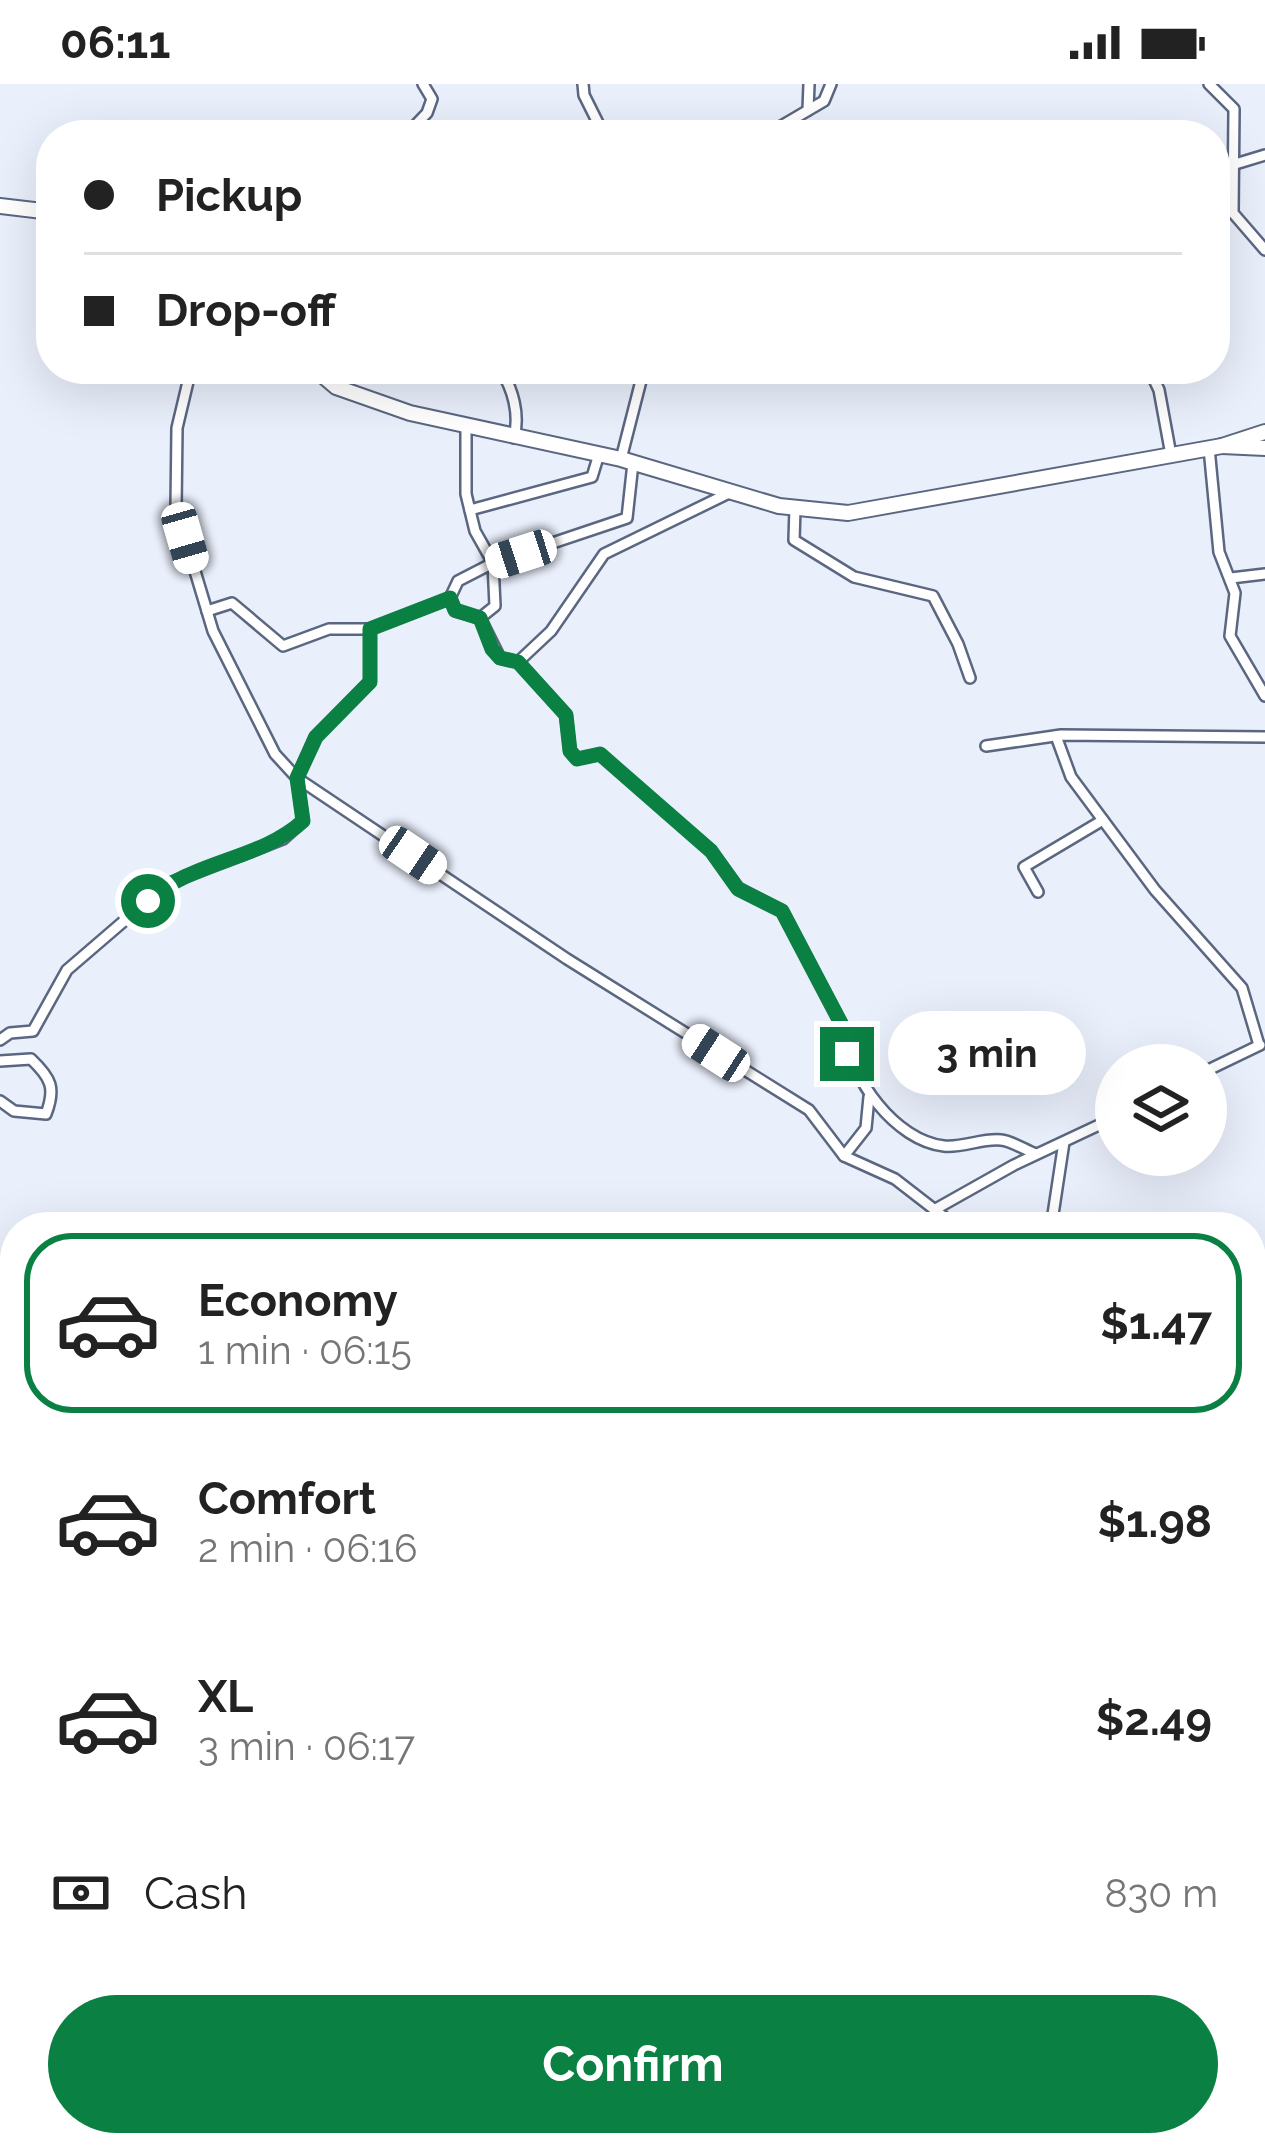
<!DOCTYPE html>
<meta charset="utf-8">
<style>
:root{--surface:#fff;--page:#f6f6f6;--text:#222;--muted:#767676;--line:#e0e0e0;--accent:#0b8043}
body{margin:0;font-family:Raleway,sans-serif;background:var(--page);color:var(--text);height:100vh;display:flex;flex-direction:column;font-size:45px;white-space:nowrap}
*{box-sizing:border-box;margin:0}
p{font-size:39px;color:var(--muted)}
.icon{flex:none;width:66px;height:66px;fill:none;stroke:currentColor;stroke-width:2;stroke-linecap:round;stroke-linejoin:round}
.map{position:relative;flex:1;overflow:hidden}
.sheet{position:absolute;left:0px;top:1128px;width:1266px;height:945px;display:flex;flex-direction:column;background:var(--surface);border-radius:48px 48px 0 0;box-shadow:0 12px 48px #0002}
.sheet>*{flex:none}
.banner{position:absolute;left:36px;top:36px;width:1194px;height:264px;border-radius:48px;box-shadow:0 12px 48px #0002;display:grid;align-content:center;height:264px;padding:0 48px;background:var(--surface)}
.controls{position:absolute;left:1095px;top:960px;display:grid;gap:24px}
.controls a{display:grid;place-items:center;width:132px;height:132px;border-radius:50%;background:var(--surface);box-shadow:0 12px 48px #0002;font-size:60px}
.end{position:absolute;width:54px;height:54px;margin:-27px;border:15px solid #0b8043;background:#fff;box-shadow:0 0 0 6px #fff}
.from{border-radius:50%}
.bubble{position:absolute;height:84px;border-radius:42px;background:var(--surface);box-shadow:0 12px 48px #0002;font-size:39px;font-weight:700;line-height:84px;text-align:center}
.car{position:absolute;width:36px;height:72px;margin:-36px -18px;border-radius:15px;box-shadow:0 0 9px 3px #0007;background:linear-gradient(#fff 24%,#345 0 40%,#fff 0 76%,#345 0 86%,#fff 0)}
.banner b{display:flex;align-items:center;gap:42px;height:114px;font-size:45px}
.banner b+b{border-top:3px solid var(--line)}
.banner i{width:30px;height:30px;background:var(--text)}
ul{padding:21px 0 0;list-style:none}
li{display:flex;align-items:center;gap:36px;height:180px;margin:0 24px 18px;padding:0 24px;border:6px solid transparent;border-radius:48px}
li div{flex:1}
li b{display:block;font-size:45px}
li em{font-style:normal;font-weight:700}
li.current{border-color:var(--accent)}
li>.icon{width:108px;height:108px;stroke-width:1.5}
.pay{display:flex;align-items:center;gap:30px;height:132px;padding:0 48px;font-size:45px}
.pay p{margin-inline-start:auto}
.primary-button{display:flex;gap:24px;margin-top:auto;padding:24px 48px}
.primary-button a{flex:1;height:138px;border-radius:72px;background:var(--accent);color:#fff;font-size:48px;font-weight:700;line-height:138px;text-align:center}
.status{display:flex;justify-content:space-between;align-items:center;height:84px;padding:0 60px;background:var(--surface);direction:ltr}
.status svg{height:33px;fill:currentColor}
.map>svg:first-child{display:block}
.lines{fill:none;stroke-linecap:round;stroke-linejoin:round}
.street-casing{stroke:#5b6781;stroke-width:14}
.secondary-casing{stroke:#5b6781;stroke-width:16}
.primary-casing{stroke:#5b6781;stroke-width:18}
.street{stroke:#fff;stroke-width:9}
.secondary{stroke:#fff;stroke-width:12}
.primary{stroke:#fff;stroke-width:14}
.route{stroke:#0b8043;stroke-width:15}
</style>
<div class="status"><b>06:11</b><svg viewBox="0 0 49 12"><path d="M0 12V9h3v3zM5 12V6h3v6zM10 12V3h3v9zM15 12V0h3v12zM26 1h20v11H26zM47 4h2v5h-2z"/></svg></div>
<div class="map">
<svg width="1265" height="2072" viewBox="0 0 1265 2072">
<rect width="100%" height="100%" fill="#e9effb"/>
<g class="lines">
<defs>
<g id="street">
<polyline points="583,0 584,11 604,51"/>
<polyline points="1209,0 1234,25 1233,129 1265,166"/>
<polyline points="808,26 809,0"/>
<polyline points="406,51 427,29 432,15 423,0"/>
<polyline points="636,51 640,51"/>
<polyline points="766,51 824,17 831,0"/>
<polyline points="1215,75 1232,81"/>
<polyline points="1215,94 1232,81 1265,71"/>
<polyline points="191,285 177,344 176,424 213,547 275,670 297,694 567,875 809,1026 844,1072 895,1095 957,1143"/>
<path d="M500,285c13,20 20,45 14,69"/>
<polyline points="1149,285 1159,306 1171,371"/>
<polyline points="466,343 466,410 475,447 493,479 495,522 480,534 500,574 518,578 551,547 604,470 729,409"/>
<polyline points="1209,364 1219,468 1235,509 1230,552 1265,612"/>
<polyline points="621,375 644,285"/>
<polyline points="795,424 794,456 854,493 933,512 958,560 970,594"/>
<polyline points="470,426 592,393 599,370"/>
<polyline points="1231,494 1265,490"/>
<polyline points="207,527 232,519 283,562 329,545 370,545 450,514"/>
<polyline points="480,534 455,527 450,514 458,497 493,479 627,434 633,379"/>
<path d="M518,578l48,53 4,36 7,8 23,-5 111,97 27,37 44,23 64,121c3,46 50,109 98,114 19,2 38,-8 57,-6 11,1 24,10 35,14"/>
<polyline points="1056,652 1071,693 1155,806 1242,904 1259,961"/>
<polyline points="986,662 1061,651 1265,653"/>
<polyline points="1038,808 1024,783 1103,736"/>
<polyline points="0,956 10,949 33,947 67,886 167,800 283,755 303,737 297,694 315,653 370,598 370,545"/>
<path d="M0,977l31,-2c20,19 25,29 15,55l-32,-3 -14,-10"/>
<polyline points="1206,987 1260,961"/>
<polyline points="844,1072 866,1044 869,1013"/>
<polyline points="934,1126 1014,1081 1116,1033"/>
<polyline points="1041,1143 1052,1137 1064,1058"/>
<polyline points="1251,1444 1265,1433"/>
<polyline points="1251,1458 1265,1472"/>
<polyline points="0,1552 15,1545"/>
<polyline points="0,1642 15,1668"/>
<polyline points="0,1745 15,1738"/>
</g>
<g id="secondary">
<polyline points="1251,1925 1265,1911"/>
<polyline points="1251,1948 1265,1934"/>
<polyline points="1100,2072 1114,2058"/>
<polyline points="1123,2072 1137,2058"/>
</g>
<g id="primary">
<polyline points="0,122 51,128"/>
<polyline points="315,285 336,303 410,329 621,375 779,422 848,429 1222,362 1265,348"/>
<polyline points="1222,362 1265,364"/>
</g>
</defs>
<use href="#street" class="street-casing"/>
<use href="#secondary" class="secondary-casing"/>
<use href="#primary" class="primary-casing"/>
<use href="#street" class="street"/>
<use href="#secondary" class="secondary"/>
<use href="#primary" class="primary"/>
</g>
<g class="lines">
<path class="route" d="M148,817c44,-41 111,-40 155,-80l-6,-43 19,-41 54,-55v-53l80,-31 5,12 25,8 12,31 8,9 18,4 48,53 4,36 7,8 23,-5 111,97 27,38 44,22 64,122 1,21"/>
</g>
</svg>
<div class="controls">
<a><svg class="icon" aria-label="layers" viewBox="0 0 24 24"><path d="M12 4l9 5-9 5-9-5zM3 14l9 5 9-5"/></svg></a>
</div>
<i class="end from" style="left:148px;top:817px"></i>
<i class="end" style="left:847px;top:970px"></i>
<div class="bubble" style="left:888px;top:927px;width:198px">3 min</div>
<i class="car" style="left:185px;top:454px;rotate:164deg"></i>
<i class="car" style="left:521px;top:470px;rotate:252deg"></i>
<i class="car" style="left:413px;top:771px;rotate:124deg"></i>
<i class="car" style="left:716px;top:969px;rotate:303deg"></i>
<div class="banner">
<b><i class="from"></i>Pickup</b>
<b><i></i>Drop-off</b>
</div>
<section class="sheet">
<ul>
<li class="current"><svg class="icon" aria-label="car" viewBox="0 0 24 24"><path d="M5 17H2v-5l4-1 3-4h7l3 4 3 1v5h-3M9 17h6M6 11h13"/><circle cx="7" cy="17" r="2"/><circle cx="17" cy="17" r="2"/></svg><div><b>Economy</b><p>1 min · 06:15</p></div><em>$1.47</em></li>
<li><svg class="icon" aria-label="car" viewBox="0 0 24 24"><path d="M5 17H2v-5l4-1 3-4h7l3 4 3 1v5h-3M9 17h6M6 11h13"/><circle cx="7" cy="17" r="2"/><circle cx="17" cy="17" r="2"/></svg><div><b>Comfort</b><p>2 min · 06:16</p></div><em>$1.98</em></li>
<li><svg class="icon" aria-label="car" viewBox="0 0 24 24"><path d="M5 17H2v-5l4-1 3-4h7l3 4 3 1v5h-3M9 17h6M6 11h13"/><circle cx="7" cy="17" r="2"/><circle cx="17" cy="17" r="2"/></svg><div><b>XL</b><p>3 min · 06:17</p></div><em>$2.49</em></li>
</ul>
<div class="pay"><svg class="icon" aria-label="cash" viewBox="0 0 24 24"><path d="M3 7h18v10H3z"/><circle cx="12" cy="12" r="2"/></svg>Cash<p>830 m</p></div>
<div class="primary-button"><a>Confirm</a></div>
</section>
</div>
